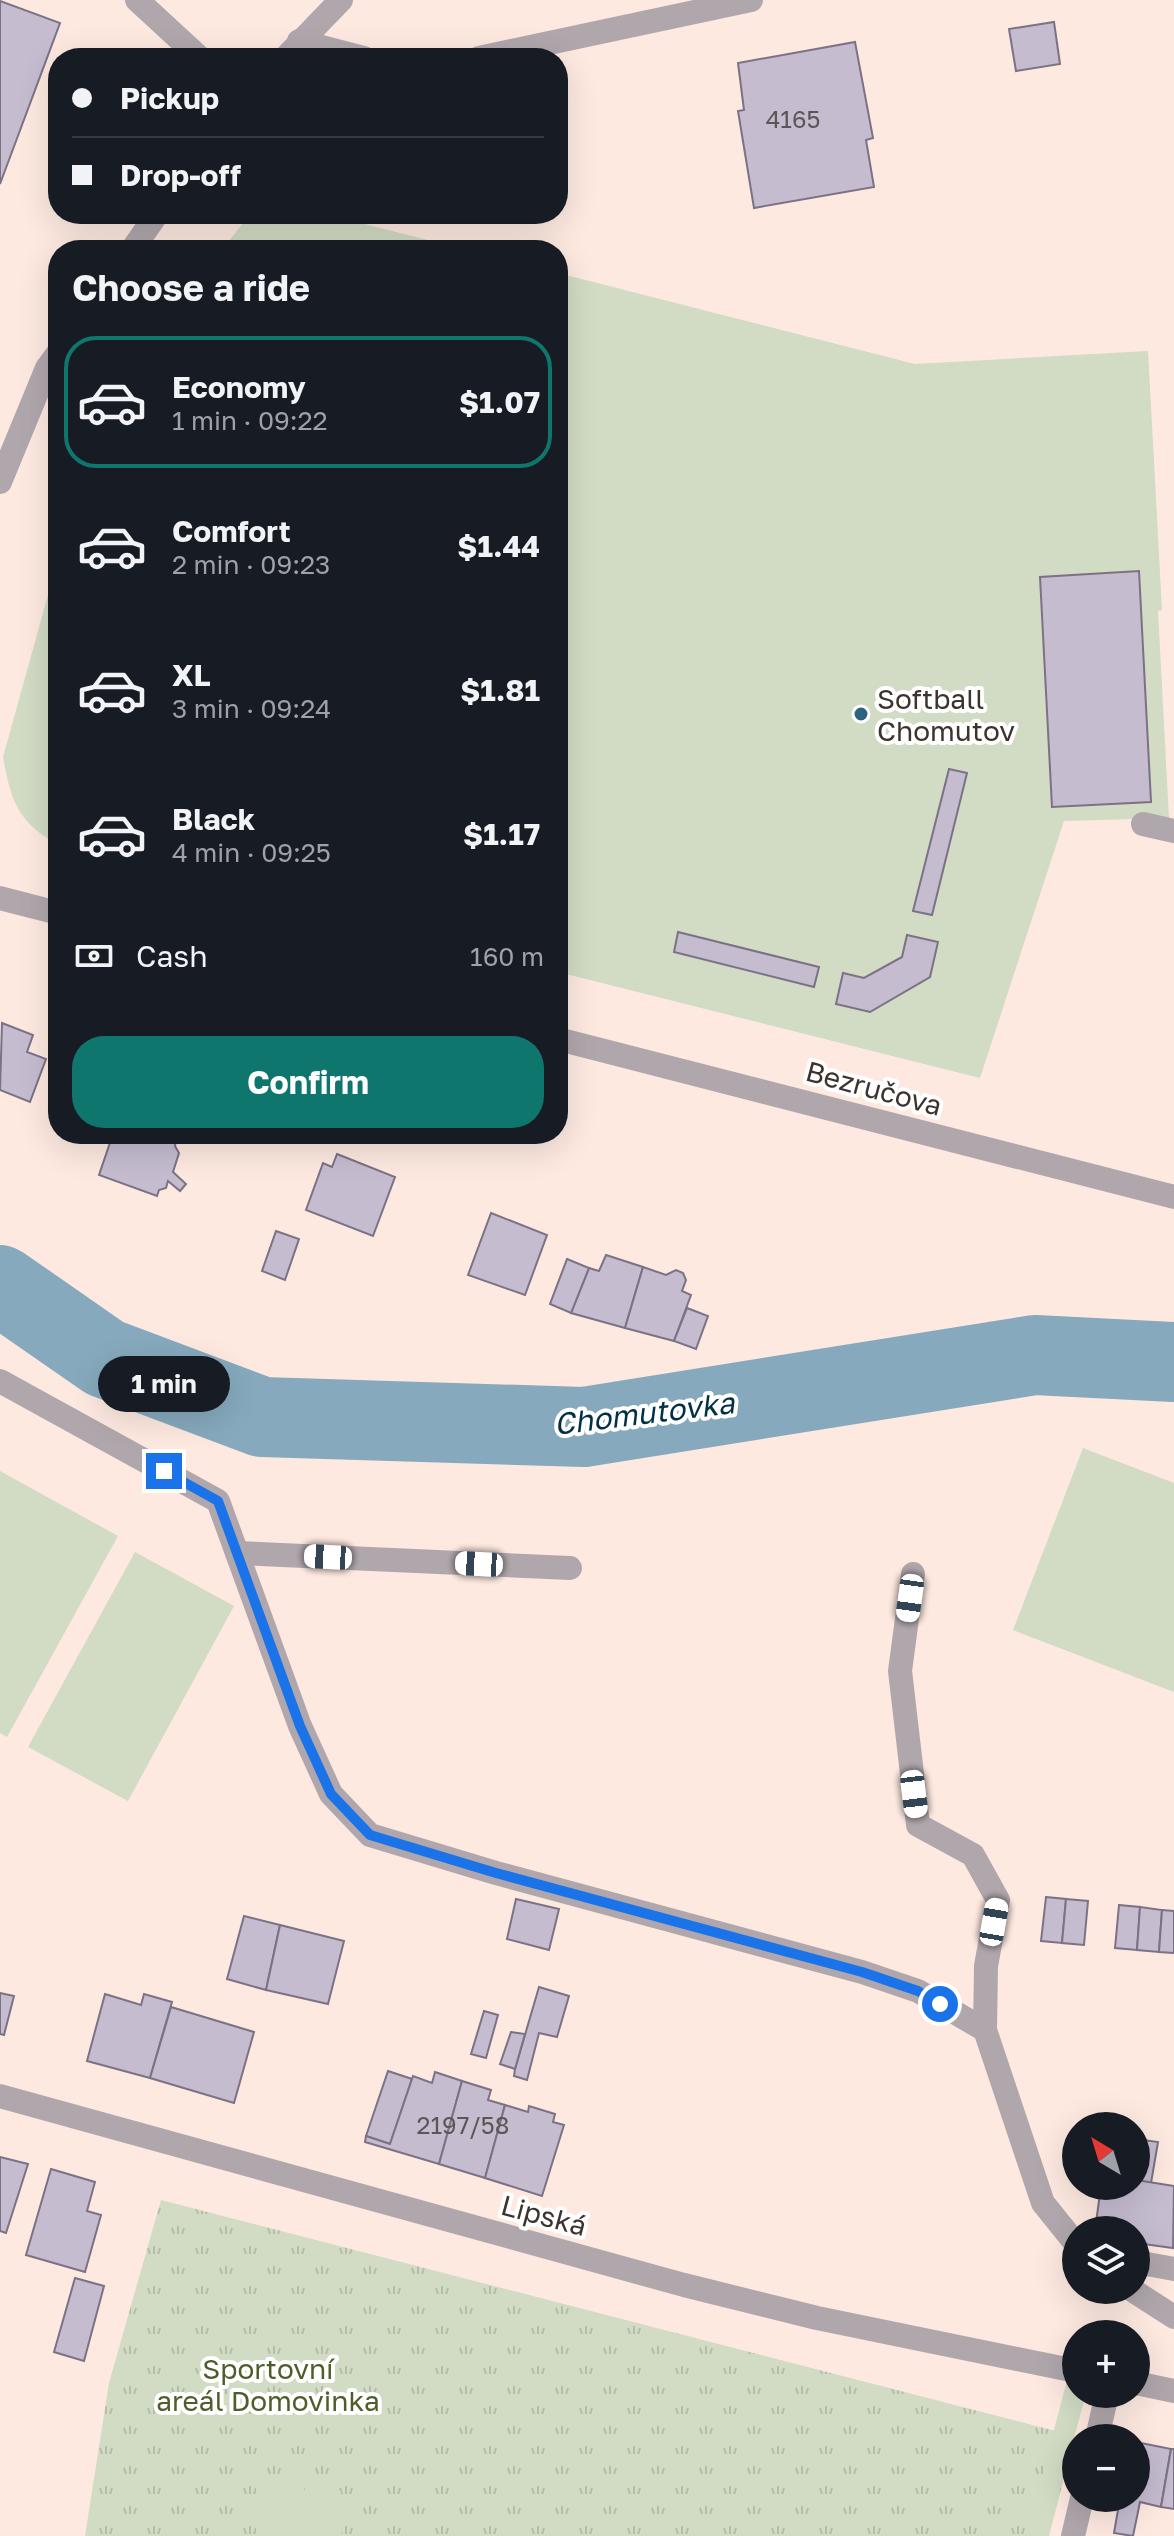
<!DOCTYPE html>
<meta charset="utf-8">
<style>
:root{--surface:#171b24;--page:#20242c;--text:#f1f3f6;--muted:#9ea1a6;--line:#363941;--accent:#0f766e}
body{margin:0;font-family:"Golos Text",sans-serif;background:var(--page);color:var(--text);height:100vh;display:flex;flex-direction:column;font-size:30px;white-space:nowrap}
*{box-sizing:border-box;margin:0}
p{font-size:26px;color:var(--muted)}
.icon{flex:none;width:44px;height:44px;fill:none;stroke:currentColor;stroke-width:2;stroke-linecap:round;stroke-linejoin:round}
.map{position:relative;flex:1;overflow:hidden}
.sheet{position:absolute;left:48px;top:240px;width:520px;height:904px;display:flex;flex-direction:column;background:var(--surface);border-radius:32px;box-shadow:0 8px 32px #0002}
.sheet>*{flex:none}
.top-card{position:absolute;left:48px;top:48px;width:520px;height:176px;border-radius:32px;box-shadow:0 8px 32px #0002;display:grid;align-content:center;height:176px;padding:0 24px;background:var(--surface)}
.needle{width:52px;rotate:322deg}
.tools{position:absolute;left:1062px;top:2112px;display:grid;gap:16px}
.tools a{display:grid;place-items:center;width:88px;height:88px;border-radius:50%;background:var(--surface);box-shadow:0 8px 32px #0002;font-size:40px}
.end{position:absolute;width:36px;height:36px;margin:-18px;border:10px solid #1a73e8;background:#fff;box-shadow:0 0 0 4px #fff}
.from{border-radius:50%}
.bubble{position:absolute;height:56px;border-radius:28px;background:var(--surface);box-shadow:0 8px 32px #0002;font-size:26px;font-weight:700;line-height:56px;text-align:center}
.car{position:absolute;width:24px;height:48px;margin:-24px -12px;border-radius:10px;box-shadow:0 0 6px 2px #0007;background:linear-gradient(#fff 24%,#345 0 40%,#fff 0 76%,#345 0 86%,#fff 0)}
.top-card b{display:flex;align-items:center;gap:28px;height:76px;font-size:30px}
.top-card b+b{border-top:2px solid var(--line)}
.top-card i{width:20px;height:20px;background:var(--text)}
ul{padding:0;list-style:none}
li{display:flex;align-items:center;gap:24px;height:132px;margin:0 16px 12px;padding:0 8px;border:4px solid transparent;border-radius:32px}
li div{flex:1}
li b{display:block;font-size:30px}
li em{font-style:normal;font-weight:700}
li.on{border-color:var(--accent)}
li>.icon{width:72px;height:72px;stroke-width:1.5}
h2{padding:0 24px;font-size:36px;line-height:96px}
.pay{display:flex;align-items:center;gap:20px;height:88px;padding:0 24px;font-size:30px}
.pay p{margin-inline-start:auto}
.primary-button{display:flex;gap:16px;margin-top:auto;padding:16px 24px}
.primary-button a{flex:1;height:92px;border-radius:32px;background:var(--accent);color:#fff;font-size:32px;font-weight:700;line-height:92px;text-align:center}
.map>svg:first-child{display:block}
.grass{fill:url(#grass-tufts)}
.pitch{fill:#d2dbc4}
.lines{fill:none;stroke-linecap:round;stroke-linejoin:round}
.river{stroke:#86a9bd;stroke-width:80}
.building{fill:#c5bcd0;stroke:#7b7285;stroke-width:2}
.minor{stroke:#b0a7ad;stroke-width:24}
.route{stroke:#1a73e8;stroke-width:10}
.poi-dot{fill:#2f627f;stroke:#fff;stroke-width:3}
.labels{text-anchor:middle;dominant-baseline:central;stroke-width:8;stroke-linejoin:round;paint-order:stroke}
.number-label{font-size:24px;fill:#5e5556}
.poi-label{font-size:28px;fill:#3c332e;stroke:#fff;text-anchor:start}
.street-label{font-size:28px;fill:#3c332e;stroke:#fff}
.park-label{font-size:28px;fill:#4e5e2b;stroke:#fff}
.water-label{font-size:30px;font-style:italic;fill:#003146;stroke:#fff}
</style>
<div class="map">
<svg width="1174" height="2536" viewBox="0 0 1174 2536">
<defs>
<pattern id="grass-tufts" width="24" height="20" patternUnits="userSpaceOnUse" patternTransform="scale(2)"><rect width="24" height="20" fill="#d2dbc4"/><path d="M3 7l-1-3M5 7V3M7 7l1-3M15 17l-1-3M17 17v-4M19 17l1-3" fill="none" stroke="#b5bca9"/></pattern>
</defs>
<rect width="100%" height="100%" fill="#fde9e0"/>
<polygon class="grass" points="161,2200 1075,2436 1049,2536 85,2536 109,2383"/>
<g class="pitch">
<polygon points="250,214 325,214 467,250 222,250"/>
<polygon points="558,273 915,364 1148,351 1162,610 1158,611 1169,818 1064,821 980,1078 558,972"/>
<path d="M58,559v286c-40,-23 -47,-43 -55,-88z"/>
<polygon points="1083,1448 1174,1483 1174,1692 1013,1630"/>
<polygon points="0,1471 118,1536 7,1737 0,1733"/>
<polygon points="135,1552 234,1606 128,1801 28,1747"/>
<polygon points="1070,2369 1076,2371 1076,2394 1086,2394 1047,2536 1026,2536"/>
<polygon points="256,2479 304,2479 304,2491 341,2491 342,2536 256,2536"/>
</g>
<g class="lines">
<polyline class="river" points="0,1285 105,1358 262,1417 584,1427 1035,1355 1174,1362"/>
</g>
<g class="building">
<polygon points="0,1 60,23 0,184"/>
<polygon points="1054,22 1060,64 1016,71 1009,29"/>
<polygon points="855,42 873,138 866,140 874,187 754,208 738,111 744,110 738,63"/>
<polygon points="1139,571 1151,802 1052,807 1040,577"/>
<polygon points="949,769 967,773 932,915 913,911"/>
<polygon points="678,932 819,967 814,987 674,952"/>
<polygon points="907,935 938,942 930,977 870,1012 836,1004 843,973 864,978 902,957"/>
<polygon points="2,1023 33,1035 27,1052 46,1059 30,1102 0,1090"/>
<polygon points="113,1134 158,1134 176,1140 175,1146 179,1153 173,1172 186,1184 180,1191 168,1181 166,1188 159,1190 157,1196 99,1175"/>
<polygon points="337,1154 395,1177 373,1236 306,1210 323,1163 332,1167"/>
<polygon points="491,1213 547,1235 525,1295 468,1275"/>
<polygon points="276,1231 299,1239 285,1280 262,1271"/>
<polygon points="606,1255 643,1267 625,1328 571,1313 589,1268 599,1271"/>
<polygon points="567,1259 589,1268 571,1313 550,1304"/>
<polygon points="643,1267 666,1275 676,1270 683,1273 686,1280 682,1291 691,1295 674,1341 625,1328"/>
<polygon points="687,1308 708,1316 696,1349 674,1341"/>
<polygon points="1046,1897 1066,1899 1062,1943 1041,1941"/>
<polygon points="516,1899 559,1909 549,1950 507,1939"/>
<polygon points="1066,1899 1088,1901 1084,1945 1062,1943"/>
<polygon points="1119,1905 1140,1907 1137,1950 1115,1948"/>
<polygon points="1140,1907 1162,1910 1159,1952 1137,1950"/>
<polygon points="1162,1910 1174,1911 1174,1953 1159,1952"/>
<polygon points="244,1916 280,1925 266,1990 227,1979"/>
<polygon points="280,1925 344,1941 328,2004 266,1990"/>
<polygon points="539,1987 569,1996 557,2037 539,2033 527,2080 514,2076 515,2069"/>
<polygon points="0,1993 14,1996 4,2035 0,2034"/>
<polygon points="105,1994 141,2005 144,1994 172,2002 150,2078 87,2061"/>
<polygon points="171,2007 254,2032 234,2103 150,2078"/>
<polygon points="484,2011 498,2015 486,2058 471,2054"/>
<polygon points="511,2032 525,2034 515,2069 500,2064"/>
<polygon points="388,2071 412,2079 390,2144 366,2136"/>
<polygon points="435,2072 462,2081 439,2164 365,2142 366,2136 390,2144 413,2076 432,2083"/>
<polygon points="462,2081 491,2090 488,2100 505,2105 485,2178 439,2164"/>
<polygon points="505,2105 528,2112 529,2106 555,2114 553,2122 564,2125 542,2196 485,2178"/>
<polygon points="1136,2139 1158,2142 1151,2183 1136,2180"/>
<polygon points="0,2157 28,2164 6,2233 0,2231"/>
<polygon points="51,2169 95,2182 87,2211 101,2215 85,2272 26,2255"/>
<polygon points="1136,2180 1174,2186 1173,2248 1136,2243 1136,2230 1095,2230 1101,2186 1136,2186"/>
<polygon points="75,2278 104,2286 84,2361 54,2352"/>
<polygon points="1136,2442 1171,2449 1161,2507 1140,2502 1133,2536 1114,2533 1120,2498 1136,2498"/>
<polygon points="1171,2449 1174,2449 1174,2509 1161,2507"/>
</g>
<g class="lines">
<g class="minor">
<polyline points="137,0 200,58"/>
<polyline points="299,41 364,58"/>
<polyline points="285,58 341,0"/>
<polyline points="479,58 751,0"/>
<polyline points="132,250 157,214"/>
<polyline points="0,482 47,368 58,353"/>
<polyline points="1143,824 1174,831"/>
<polyline points="0,898 58,913"/>
<polyline points="558,1039 1174,1197"/>
<polyline points="0,1381 218,1501 300,1726 331,1794 370,1835 496,1873 862,1972 918,1991 985,2030"/>
<polyline points="237,1553 570,1568"/>
<polyline points="913,1574 900,1671 918,1825 973,1855 998,1900 986,1966 985,2030 1043,2203 1076,2244"/>
<polyline points="0,2096 684,2285 817,2318 1076,2371"/>
<polyline points="1136,2262 1174,2269"/>
<polyline points="1132,2290 1174,2317"/>
<polyline points="1136,2383 1174,2391"/>
<polyline points="1097,2438 1107,2394"/>
<polyline points="1073,2536 1082,2498"/>
</g>
</g>
<g class="lines">
<polyline class="route" points="164,1471 218,1501 300,1726 331,1794 370,1835 496,1873 862,1972 918,1991 940,2004"/>
</g>
<circle class="poi-dot" cx="861" cy="714" r="8"/>
<g class="labels">
<g class="number-label">
<text x="793" y="118">4165</text>
<text x="463" y="2124">2197/58</text>
</g>
<g class="poi-label">
<text x="877" y="698">Softball<tspan x="877" dy="32">Chomutov</tspan></text>
</g>
<g class="street-label">
<text transform="translate(874 1088) rotate(15)">Bezručova</text>
<text transform="translate(544 2215) rotate(15)">Lipská</text>
</g>
<g class="park-label">
<text x="268" y="2368">Sportovní<tspan x="268" dy="32">areál Domovinka</tspan></text>
</g>
<g class="water-label">
<text transform="translate(644 1413) rotate(-7)">Chomutovka</text>
</g>
</g>
</svg>
<div class="tools">
<a><svg class="needle" viewBox="-14 -14 28 28"><path d="M0-13l5 13h-10z" fill="#e53935"/><path d="M0 13l5-13h-10z" fill="#9ea1a6"/></svg></a>
<a><svg class="icon" aria-label="layers" viewBox="0 0 24 24"><path d="M12 4l9 5-9 5-9-5zM3 14l9 5 9-5"/></svg></a>
<a>+</a>
<a>−</a>
</div>
<i class="end from" style="left:940px;top:2004px"></i>
<i class="end" style="left:164px;top:1471px"></i>
<div class="bubble" style="left:98px;top:1356px;width:132px">1 min</div>
<i class="car" style="left:328px;top:1557px;rotate:273deg"></i>
<i class="car" style="left:479px;top:1564px;rotate:273deg"></i>
<i class="car" style="left:910px;top:1598px;rotate:188deg"></i>
<i class="car" style="left:914px;top:1794px;rotate:173deg"></i>
<i class="car" style="left:994px;top:1922px;rotate:10deg"></i>
<div class="top-card">
<b><i class="from"></i>Pickup</b>
<b><i></i>Drop-off</b>
</div>
<section class="sheet">
<h2>Choose a ride</h2>
<ul>
<li class="on"><svg class="icon" aria-label="car" viewBox="0 0 24 24"><path d="M5 17H2v-5l4-1 3-4h7l3 4 3 1v5h-3M9 17h6M6 11h13"/><circle cx="7" cy="17" r="2"/><circle cx="17" cy="17" r="2"/></svg><div><b>Economy</b><p>1 min · 09:22</p></div><em>$1.07</em></li>
<li><svg class="icon" aria-label="car" viewBox="0 0 24 24"><path d="M5 17H2v-5l4-1 3-4h7l3 4 3 1v5h-3M9 17h6M6 11h13"/><circle cx="7" cy="17" r="2"/><circle cx="17" cy="17" r="2"/></svg><div><b>Comfort</b><p>2 min · 09:23</p></div><em>$1.44</em></li>
<li><svg class="icon" aria-label="car" viewBox="0 0 24 24"><path d="M5 17H2v-5l4-1 3-4h7l3 4 3 1v5h-3M9 17h6M6 11h13"/><circle cx="7" cy="17" r="2"/><circle cx="17" cy="17" r="2"/></svg><div><b>XL</b><p>3 min · 09:24</p></div><em>$1.81</em></li>
<li><svg class="icon" aria-label="car" viewBox="0 0 24 24"><path d="M5 17H2v-5l4-1 3-4h7l3 4 3 1v5h-3M9 17h6M6 11h13"/><circle cx="7" cy="17" r="2"/><circle cx="17" cy="17" r="2"/></svg><div><b>Black</b><p>4 min · 09:25</p></div><em>$1.17</em></li>
</ul>
<div class="pay"><svg class="icon" aria-label="cash" viewBox="0 0 24 24"><path d="M3 7h18v10H3z"/><circle cx="12" cy="12" r="2"/></svg>Cash<p>160 m</p></div>
<div class="primary-button"><a>Confirm</a></div>
</section>
</div>
